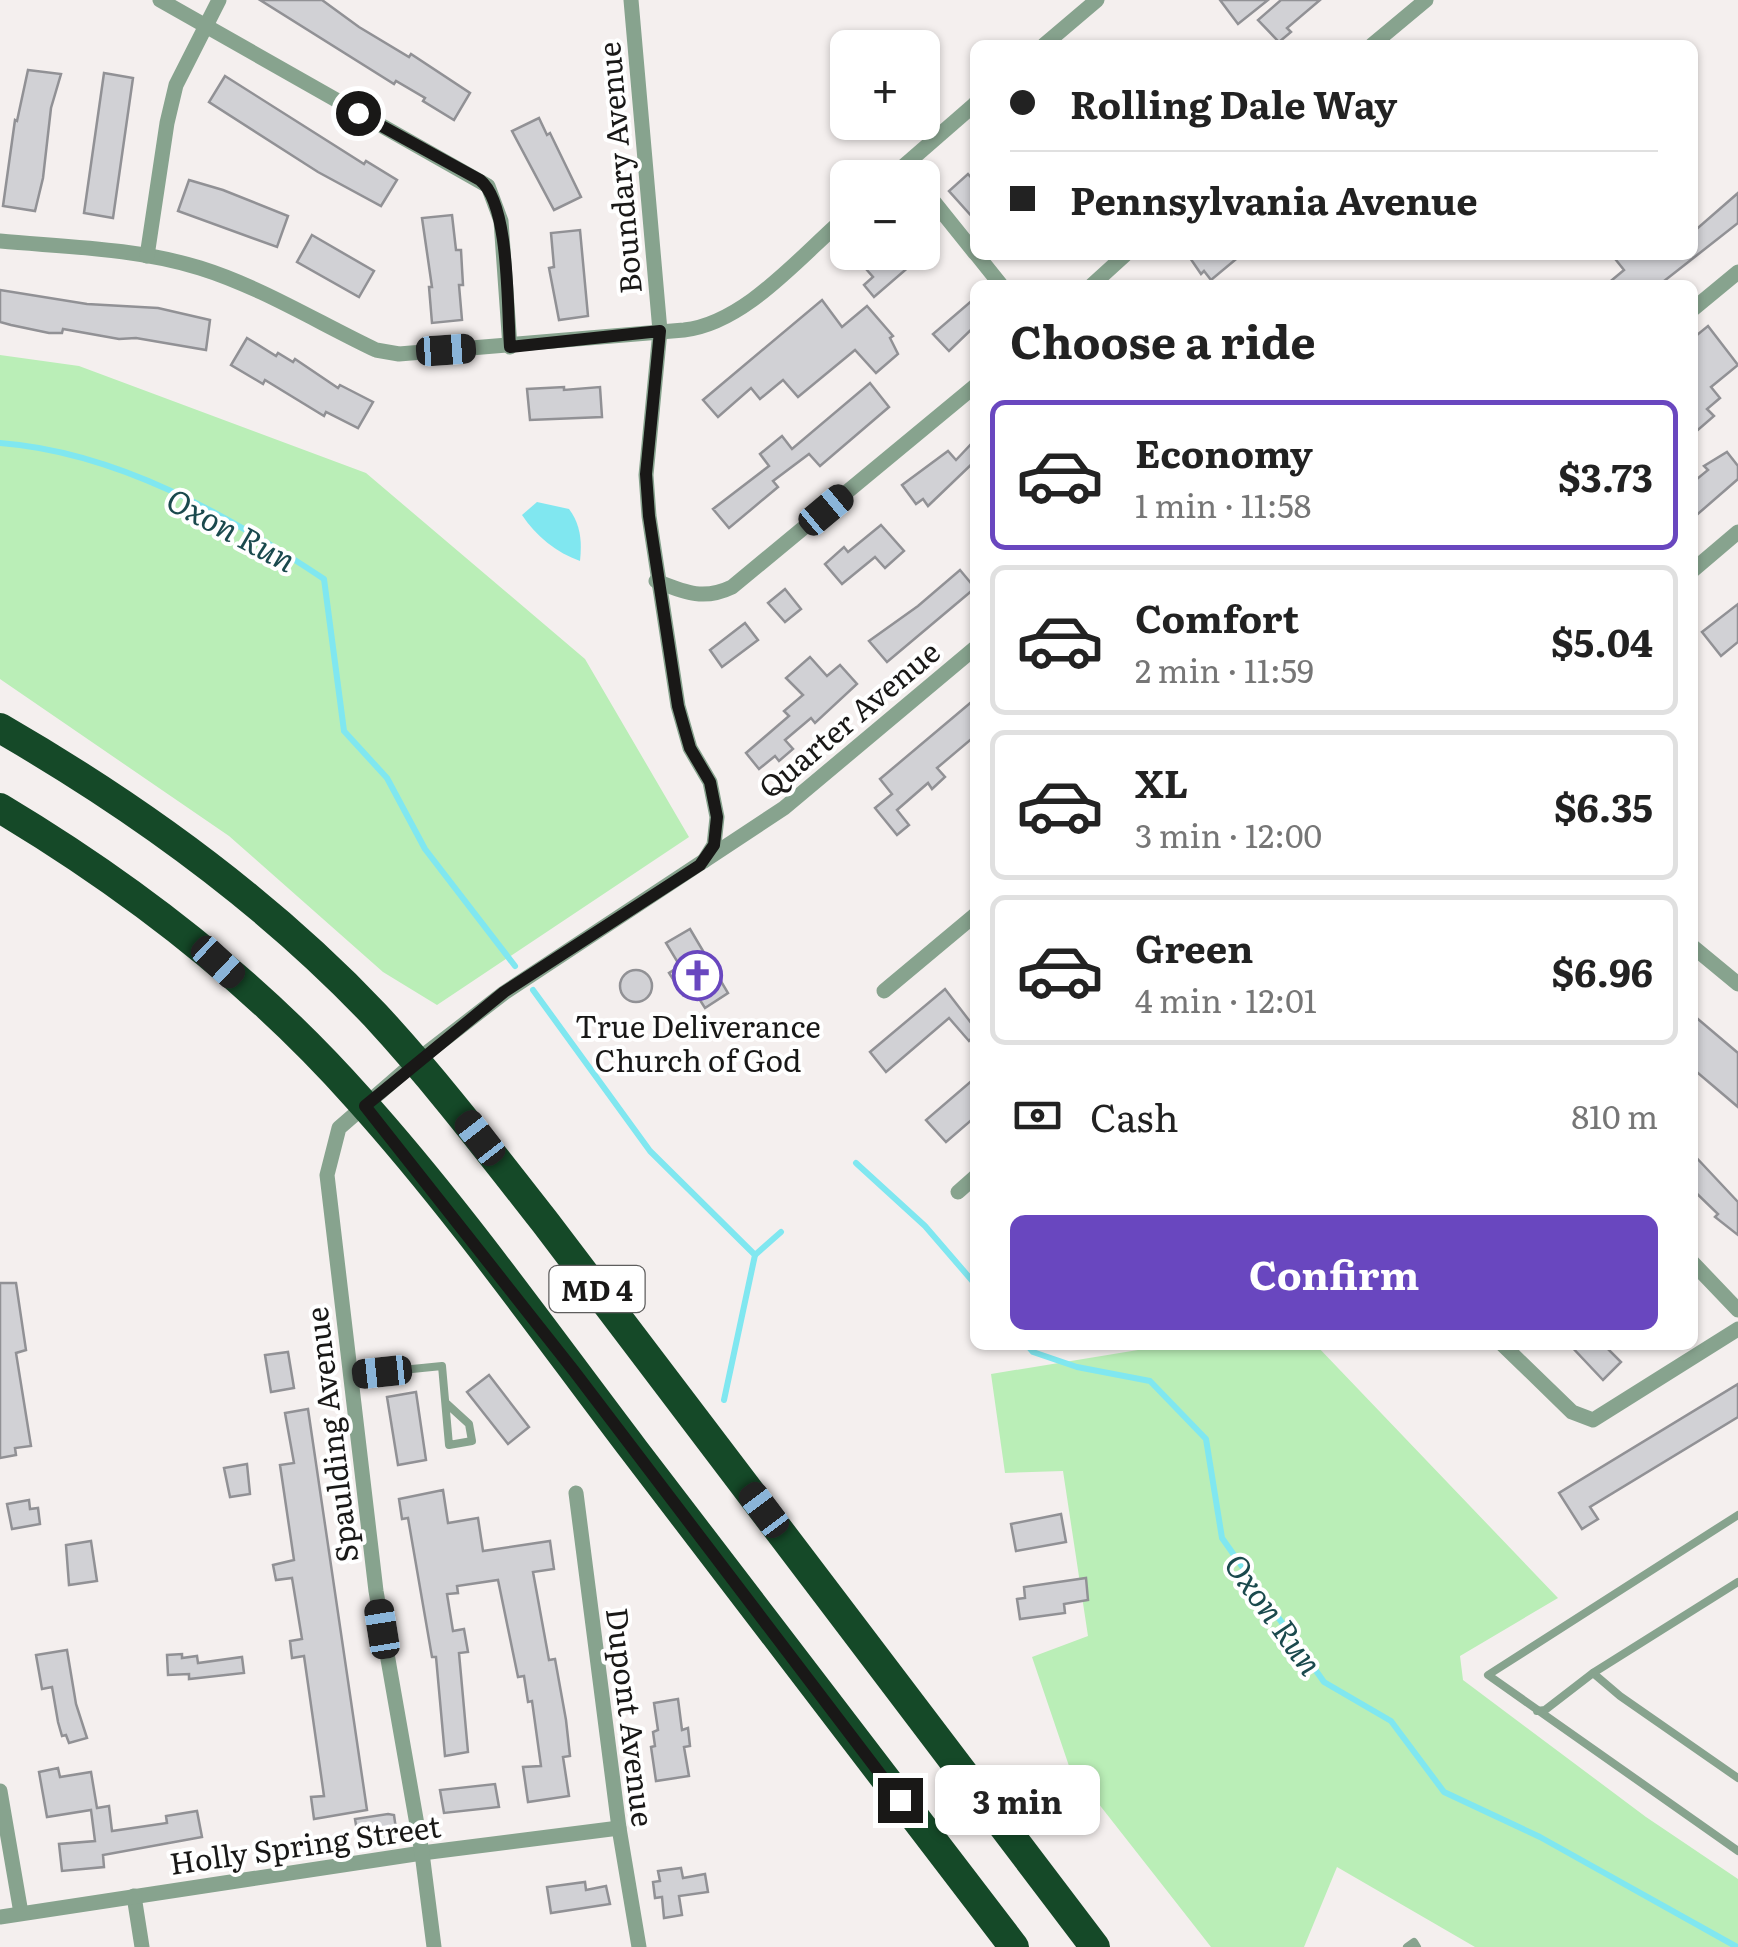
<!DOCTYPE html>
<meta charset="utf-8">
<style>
:root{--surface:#fff;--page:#f2f2f2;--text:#222;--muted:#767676;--line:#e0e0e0;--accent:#6947bf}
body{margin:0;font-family:Literata,serif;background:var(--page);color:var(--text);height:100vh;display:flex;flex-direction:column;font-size:38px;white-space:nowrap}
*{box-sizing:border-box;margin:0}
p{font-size:32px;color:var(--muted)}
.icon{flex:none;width:55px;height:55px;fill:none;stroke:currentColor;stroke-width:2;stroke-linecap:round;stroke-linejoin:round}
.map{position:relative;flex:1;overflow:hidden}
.details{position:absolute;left:970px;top:280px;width:728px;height:1070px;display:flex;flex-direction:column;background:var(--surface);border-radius:15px;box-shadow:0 2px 8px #0004}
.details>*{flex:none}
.guide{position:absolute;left:970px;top:40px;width:728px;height:220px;border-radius:15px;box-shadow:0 2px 8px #0004;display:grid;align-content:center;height:220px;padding:0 40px;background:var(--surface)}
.tools{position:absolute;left:830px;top:30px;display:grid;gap:20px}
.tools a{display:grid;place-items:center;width:110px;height:110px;border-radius:15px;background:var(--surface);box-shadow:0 2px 8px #0004;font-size:50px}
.end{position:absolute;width:45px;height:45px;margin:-22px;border:12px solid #191817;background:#fff;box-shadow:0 0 0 5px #fff}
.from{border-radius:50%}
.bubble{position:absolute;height:70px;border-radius:15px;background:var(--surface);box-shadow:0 2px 8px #0004;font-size:32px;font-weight:700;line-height:70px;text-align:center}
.car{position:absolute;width:30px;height:60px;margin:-30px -15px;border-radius:12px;box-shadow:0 0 8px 2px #0007;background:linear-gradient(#222 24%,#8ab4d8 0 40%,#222 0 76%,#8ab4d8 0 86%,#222 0)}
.guide b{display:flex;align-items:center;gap:35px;height:95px;font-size:38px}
.guide b+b{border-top:2px solid var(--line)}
.guide i{width:25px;height:25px;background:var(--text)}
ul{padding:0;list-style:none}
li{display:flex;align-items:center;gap:30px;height:150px;margin:0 20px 15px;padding:0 20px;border:5px solid var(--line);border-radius:15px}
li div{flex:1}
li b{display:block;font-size:38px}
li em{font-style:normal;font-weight:700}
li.selected{border-color:var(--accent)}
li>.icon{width:90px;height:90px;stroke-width:1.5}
h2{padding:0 40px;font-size:45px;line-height:120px}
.pay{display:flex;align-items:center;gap:25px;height:110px;padding:0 40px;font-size:38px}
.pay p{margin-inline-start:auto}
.button{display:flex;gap:20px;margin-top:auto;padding:20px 40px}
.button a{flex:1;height:115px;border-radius:15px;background:var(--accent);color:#fff;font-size:40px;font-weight:700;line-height:115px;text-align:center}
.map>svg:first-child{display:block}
.green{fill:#baeeb7}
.water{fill:#80e7f0}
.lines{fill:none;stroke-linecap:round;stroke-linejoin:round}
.stream{stroke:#80e7f0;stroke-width:6}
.building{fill:#d1d1d5;stroke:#919195;stroke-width:2.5}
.lane{stroke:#87a38e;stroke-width:8}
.street{stroke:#87a38e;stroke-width:15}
.highway{stroke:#154928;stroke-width:30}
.route{stroke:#191817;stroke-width:12}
.labels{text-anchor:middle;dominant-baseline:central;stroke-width:8;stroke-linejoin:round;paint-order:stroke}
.shield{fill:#fff;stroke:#5e5d5d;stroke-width:2.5}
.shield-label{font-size:28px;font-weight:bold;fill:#191817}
.street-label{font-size:30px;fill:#191817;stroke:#fff}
.poi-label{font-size:30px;fill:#191817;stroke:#fff}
.water-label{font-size:32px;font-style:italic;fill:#1a494d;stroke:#fff}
</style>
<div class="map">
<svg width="1738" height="1947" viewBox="0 0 1738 1947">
<rect width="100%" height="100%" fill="#f4efee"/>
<g class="green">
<polygon points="0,355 79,366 366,473 585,659 689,837 437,1005 383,972 229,836 0,679"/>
<polygon points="1149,1345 1316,1345 1558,1598 1460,1656 1463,1680 1646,1817 1738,1879 1738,1947 1475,1947 1337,1867 1304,1947 1211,1947 1069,1766 1032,1657 1088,1636 1063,1471 1005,1473 991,1374 1144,1349"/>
</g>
<path class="water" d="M537,502l32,7c12,16 13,33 11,52 -23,-8 -44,-25 -58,-46z"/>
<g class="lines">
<g class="stream">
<path d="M0,443c117,9 228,72 324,136l20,152 43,47 38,71 90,117"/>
<polyline points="533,990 650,1151 755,1255 724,1400"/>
<polyline points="856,1163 925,1226 975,1284"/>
<polyline points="755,1255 781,1232"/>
<polyline points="1027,1345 1033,1352 1077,1367 1150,1381 1206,1439 1222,1538 1324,1682 1391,1721 1444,1792 1540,1837 1737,1947"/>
</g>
</g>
<g class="building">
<polygon points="260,0 322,0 359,27 409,57 411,54 470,93 454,120 423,101 425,98 396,81 394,84"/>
<polygon points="1220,0 1268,0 1238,24"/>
<polygon points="1281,0 1320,0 1287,28 1291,32 1279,42 1258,20"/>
<polygon points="28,70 61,74 51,108 43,178 35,211 3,206 15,120 17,121"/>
<polygon points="104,73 133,78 113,218 84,213"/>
<polygon points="225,76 364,164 366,161 397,180 381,206 318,172 209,102"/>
<polygon points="539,118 547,135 550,133 581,197 554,210 512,131"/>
<polygon points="968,174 975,182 975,220 949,191"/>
<polygon points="189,180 223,190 288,216 277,247 178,211"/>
<polygon points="1738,193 1738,223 1659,285 1606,285 1624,270 1612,255 1692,255 1692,233"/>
<polygon points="452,215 456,250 461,250 462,268 463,285 459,285 462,320 432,323 429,287 432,287 422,218"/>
<polygon points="580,230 588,316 559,320 549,268 554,267 551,233"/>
<polygon points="312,235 374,271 359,297 297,262"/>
<polygon points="865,252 926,252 874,297 864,285 873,277 866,269 873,263"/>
<polygon points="1188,255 1241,255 1211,280 1204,271 1201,274"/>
<polygon points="0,290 87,304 158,308 210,320 206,350 136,338 119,339 63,329 62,333 49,333 11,325 0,322"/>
<polygon points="975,298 975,326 949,351 933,334"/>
<polygon points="822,300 842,327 867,306 893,336 890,338 898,354 876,373 855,350 798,397 783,380 760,399 751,388 718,417 703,400"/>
<polygon points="1708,326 1738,365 1711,387 1720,398 1707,409 1714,416 1692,435 1692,339"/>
<polygon points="247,338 276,356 278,353 293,362 295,359 338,388 340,385 373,402 358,428 326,412 324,416 265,380 263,384 231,365"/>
<polygon points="870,383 889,407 820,466 809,454 773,481 778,487 729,528 713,509 769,466 760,454 782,436 792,449"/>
<polygon points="564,387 564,390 600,387 602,417 530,420 527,389"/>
<polygon points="975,440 975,461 928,506 923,499 916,504 902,485 948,451 956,460"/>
<polygon points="1727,452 1738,466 1738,479 1692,519 1692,483 1708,470 1704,466"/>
<polygon points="881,525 904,551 885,568 875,557 842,584 825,564 844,547 848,552"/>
<polygon points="960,570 975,588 887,662 869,641 918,606"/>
<polygon points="785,589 801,609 785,622 768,603"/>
<polygon points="1738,604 1738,642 1721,656 1702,632"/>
<polygon points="745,623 758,640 722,667 710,650"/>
<polygon points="810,657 827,676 840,665 857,684 815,723 811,718 785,740 793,749 779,761 775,756 759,769 746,753 789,716 784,711 803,695 786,678"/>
<polygon points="975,699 975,736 937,768 945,777 932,789 928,783 897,810 909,825 897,835 875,808 892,794 880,779"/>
<polygon points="690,929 728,993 705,1008 693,989 683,995 669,973 680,966 666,943"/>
<circle cx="636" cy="986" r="16"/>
<polygon points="945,989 975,1028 975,1035 969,1041 949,1018 886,1072 870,1052"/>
<polygon points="1692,1014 1738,1053 1738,1107 1692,1068"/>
<polygon points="975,1078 975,1117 946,1142 926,1120"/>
<polygon points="1692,1153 1738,1202 1738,1235 1715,1217 1718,1214 1692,1189"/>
<polygon points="0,1283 16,1283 26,1350 16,1353 31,1446 15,1448 16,1455 0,1458"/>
<polygon points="1570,1345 1604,1345 1621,1362 1603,1380"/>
<polygon points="288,1352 294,1388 271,1392 265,1355"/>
<polygon points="489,1375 529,1427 508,1444 467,1392"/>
<polygon points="1738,1384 1738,1417 1590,1507 1598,1519 1582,1529 1559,1493"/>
<polygon points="416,1392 426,1460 398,1465 387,1397"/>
<polygon points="308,1409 367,1810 314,1819 311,1797 324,1796 304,1656 292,1658 290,1641 302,1639 292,1578 276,1580 273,1565 294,1560 280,1465 294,1463 285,1413"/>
<polygon points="247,1464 250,1494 230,1497 224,1468"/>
<polygon points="443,1490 448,1523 478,1518 483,1551 550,1541 554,1569 533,1572 549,1660 555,1659 566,1720 570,1756 563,1757 569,1796 528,1802 523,1767 541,1766 532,1701 528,1702 524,1676 518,1677 498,1580 457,1586 458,1593 447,1594 453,1631 464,1629 468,1652 459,1653 468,1752 445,1756 436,1657 432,1657 408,1518 402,1519 399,1499"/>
<polygon points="29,1500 30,1509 38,1508 40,1524 12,1529 7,1504"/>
<polygon points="1061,1514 1066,1542 1016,1551 1011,1524"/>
<polygon points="91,1541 97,1581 69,1585 66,1545"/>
<polygon points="1086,1578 1088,1600 1064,1604 1065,1613 1020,1619 1017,1599 1025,1598 1024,1587"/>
<polygon points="67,1650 76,1704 87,1738 69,1743 66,1735 62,1736 58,1722 52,1687 42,1689 36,1655"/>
<polygon points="182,1654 182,1658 197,1656 198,1663 242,1657 244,1673 189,1679 189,1674 168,1675 167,1655"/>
<polygon points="678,1699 682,1730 688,1728 690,1746 684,1747 689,1776 656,1781 651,1747 655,1746 653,1732 658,1730 654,1703"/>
<polygon points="58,1768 60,1777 91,1772 97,1808 109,1806 112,1831 167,1823 166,1816 197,1811 202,1837 103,1855 104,1867 62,1871 59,1844 95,1841 91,1810 47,1817 39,1772"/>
<polygon points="495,1784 499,1807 444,1813 440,1790"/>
<polygon points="388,1814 394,1815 397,1836 367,1843 366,1836 358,1837 355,1819"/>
<polygon points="681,1868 683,1878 705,1874 708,1892 679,1896 682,1915 664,1918 662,1897 655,1898 653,1882 660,1881 658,1871"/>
<polygon points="585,1882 586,1890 606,1886 610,1904 551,1913 547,1887"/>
</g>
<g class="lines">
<g class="lane">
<polyline points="352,1375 442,1366 449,1445 472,1441 469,1424 446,1403"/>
<polyline points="1738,1515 1488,1675 1738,1851"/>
<polyline points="1593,1673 1620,1696 1738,1778"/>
<polyline points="1537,1711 1545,1710 1593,1673 1738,1582"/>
<polyline points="1407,1947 1414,1942 1417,1947"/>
</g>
<g class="street">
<polyline points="160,0 488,186 501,221 510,347"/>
<polyline points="631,0 660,331 646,475 649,516 678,706 690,748 710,782 717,817 714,845 704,861"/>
<polyline points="1044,45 1097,0"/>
<polyline points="1372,45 1426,0"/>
<polyline points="890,178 975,104"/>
<polyline points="922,187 975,253"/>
<path d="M0,241c66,6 136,7 200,27 61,19 119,55 176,82l23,4 285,-24c62,-7 117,-75 164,-115"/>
<polyline points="977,255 1001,285"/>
<polyline points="147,256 167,123 176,85 219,0"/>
<polyline points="1092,285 1125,255"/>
<polyline points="1692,310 1738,272"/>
<polyline points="1692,571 1738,532"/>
<path d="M656,581c28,11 47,20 76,6l243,-201"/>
<polyline points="1692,946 1738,984"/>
<polyline points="884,991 975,915"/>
<polyline points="958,1192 975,1177"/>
<polyline points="1692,1262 1738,1310"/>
<polyline points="1503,1345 1572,1412 1593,1420 1738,1329"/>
<polyline points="576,1493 619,1828 639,1947"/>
<polyline points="0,1791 21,1913"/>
<polyline points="134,1896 142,1947"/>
<polyline points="0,1917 422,1853 619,1828"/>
<polyline points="434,1947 422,1853 376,1591 327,1175 339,1128 415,1062 504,993 784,808 975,648"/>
</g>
<g class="highway">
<path d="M0,728c135,78 267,173 375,287 61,66 115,137 170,207l550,725"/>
<path d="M0,808c132,79 255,174 358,290 99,110 187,235 276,352 126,166 252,332 380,497"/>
</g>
</g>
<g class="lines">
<path class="route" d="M358,113l122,67c30,24 27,127 30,167l150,-16 -14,143 3,42 29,190 12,42 20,34 7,35 -3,28 -14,20 -196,127 -139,114 209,265 326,429"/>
</g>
<defs>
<symbol id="church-ring" viewBox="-11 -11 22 22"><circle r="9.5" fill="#fff" stroke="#6947bf" stroke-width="1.5"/><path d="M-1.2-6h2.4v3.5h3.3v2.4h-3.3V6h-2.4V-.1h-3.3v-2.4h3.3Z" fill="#6947bf"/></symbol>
</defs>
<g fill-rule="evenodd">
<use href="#church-ring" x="670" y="948" width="55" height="55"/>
</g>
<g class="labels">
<rect class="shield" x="549.5" y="1266" width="95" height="46" rx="8"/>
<g class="shield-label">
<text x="597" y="1289">MD 4</text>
</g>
<g class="street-label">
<text transform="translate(618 168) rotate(-95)">Boundary Avenue</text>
<text transform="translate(848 718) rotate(-40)">Quarter Avenue</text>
<text transform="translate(330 1435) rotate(-97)">Spaulding Avenue</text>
<text transform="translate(632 1717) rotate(83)">Dupont Avenue</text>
<text transform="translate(305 1843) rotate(-8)">Holly Spring Street</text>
</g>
<g class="poi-label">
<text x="698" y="1025">True Deliverance<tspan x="698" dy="34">Church of God</tspan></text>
</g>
<g class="water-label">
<text transform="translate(232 528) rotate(28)">Oxon Run</text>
<text transform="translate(1275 1613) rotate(54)">Oxon Run</text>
</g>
</g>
</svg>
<div class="tools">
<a>+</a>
<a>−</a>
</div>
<i class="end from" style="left:358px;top:113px"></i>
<i class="end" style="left:900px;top:1800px"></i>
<div class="bubble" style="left:935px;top:1765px;width:165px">3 min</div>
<i class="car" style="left:446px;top:350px;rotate:86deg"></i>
<i class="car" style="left:826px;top:510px;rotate:50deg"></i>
<i class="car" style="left:218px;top:962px;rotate:133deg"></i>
<i class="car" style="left:480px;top:1138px;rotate:322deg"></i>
<i class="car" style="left:382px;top:1372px;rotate:264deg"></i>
<i class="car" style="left:764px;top:1510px;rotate:323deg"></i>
<i class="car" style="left:382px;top:1629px;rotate:351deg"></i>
<div class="guide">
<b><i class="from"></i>Rolling Dale Way</b>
<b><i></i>Pennsylvania Avenue</b>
</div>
<section class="details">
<h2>Choose a ride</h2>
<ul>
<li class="selected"><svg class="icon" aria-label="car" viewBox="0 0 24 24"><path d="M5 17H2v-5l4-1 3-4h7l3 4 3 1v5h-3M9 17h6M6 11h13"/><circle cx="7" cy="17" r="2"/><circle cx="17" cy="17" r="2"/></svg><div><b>Economy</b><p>1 min · 11:58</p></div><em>$3.73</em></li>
<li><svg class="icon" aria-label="car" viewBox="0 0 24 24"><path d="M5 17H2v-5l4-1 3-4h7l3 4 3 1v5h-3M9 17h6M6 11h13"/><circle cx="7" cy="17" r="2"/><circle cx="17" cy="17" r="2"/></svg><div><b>Comfort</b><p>2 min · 11:59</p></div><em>$5.04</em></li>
<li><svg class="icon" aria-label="car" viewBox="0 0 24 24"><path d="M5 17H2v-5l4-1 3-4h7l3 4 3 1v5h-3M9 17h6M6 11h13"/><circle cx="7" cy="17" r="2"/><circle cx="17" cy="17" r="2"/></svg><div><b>XL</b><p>3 min · 12:00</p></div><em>$6.35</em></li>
<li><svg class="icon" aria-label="car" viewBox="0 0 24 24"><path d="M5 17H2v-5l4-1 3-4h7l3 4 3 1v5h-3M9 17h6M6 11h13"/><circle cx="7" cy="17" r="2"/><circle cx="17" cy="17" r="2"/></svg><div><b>Green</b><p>4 min · 12:01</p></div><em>$6.96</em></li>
</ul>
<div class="pay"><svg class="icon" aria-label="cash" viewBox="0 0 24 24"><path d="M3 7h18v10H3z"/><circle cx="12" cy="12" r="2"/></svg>Cash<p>810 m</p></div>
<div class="button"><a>Confirm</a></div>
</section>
</div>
